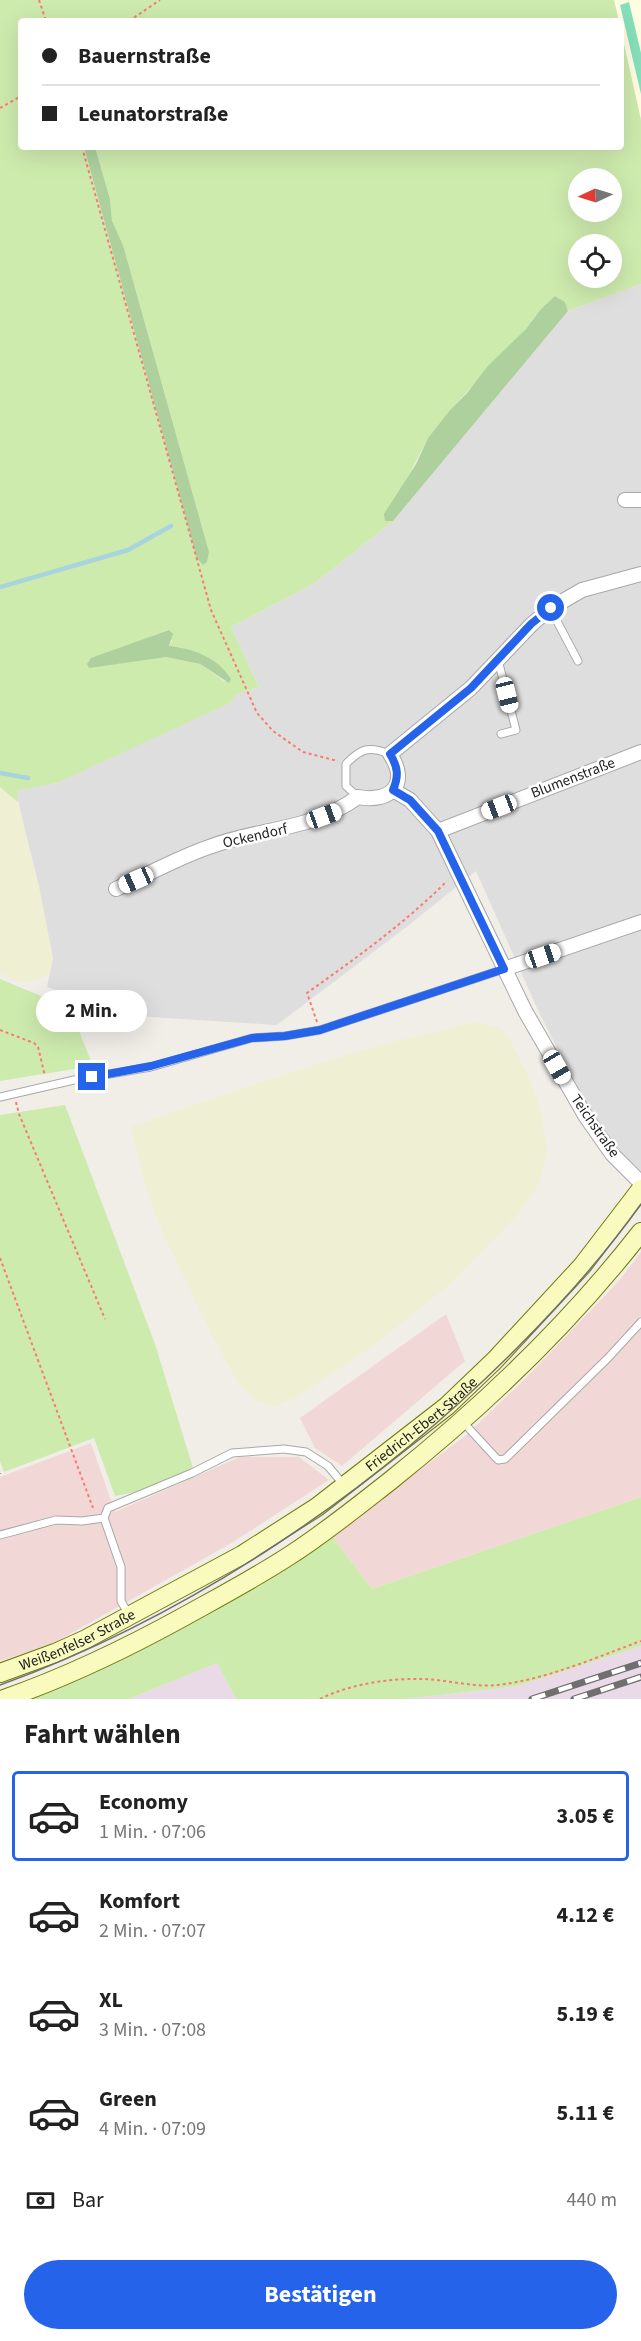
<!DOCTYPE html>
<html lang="de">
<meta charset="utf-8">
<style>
:root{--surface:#fff;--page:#f6f6f6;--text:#222;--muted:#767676;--line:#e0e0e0;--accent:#2563eb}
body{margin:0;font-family:"Source Sans 3",sans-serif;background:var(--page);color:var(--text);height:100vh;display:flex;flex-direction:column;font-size:22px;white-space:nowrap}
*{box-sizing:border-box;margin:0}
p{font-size:20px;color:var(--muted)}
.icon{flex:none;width:33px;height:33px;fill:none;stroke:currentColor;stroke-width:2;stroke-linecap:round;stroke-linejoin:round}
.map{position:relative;height:1699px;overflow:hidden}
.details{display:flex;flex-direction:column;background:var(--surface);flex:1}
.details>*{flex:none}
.hud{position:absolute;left:18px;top:18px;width:606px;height:132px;border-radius:6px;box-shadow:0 6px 24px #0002;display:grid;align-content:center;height:132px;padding:0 24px;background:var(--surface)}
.needle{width:39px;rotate:266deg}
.buttons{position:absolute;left:568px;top:168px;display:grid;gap:12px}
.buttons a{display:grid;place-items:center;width:54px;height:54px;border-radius:50%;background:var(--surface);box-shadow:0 6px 24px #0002;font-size:30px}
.end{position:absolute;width:27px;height:27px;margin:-14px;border:8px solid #2563eb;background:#fff;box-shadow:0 0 0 3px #fff}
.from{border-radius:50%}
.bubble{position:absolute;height:42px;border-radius:21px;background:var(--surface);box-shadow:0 6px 24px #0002;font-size:20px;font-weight:700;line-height:42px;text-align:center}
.car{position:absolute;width:18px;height:36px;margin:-18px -9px;border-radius:8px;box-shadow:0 0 4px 2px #0007;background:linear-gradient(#fff 24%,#345 0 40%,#fff 0 76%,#345 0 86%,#fff 0)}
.hud b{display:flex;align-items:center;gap:21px;height:57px;font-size:22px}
.hud b+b{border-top:2px solid var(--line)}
.hud i{width:15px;height:15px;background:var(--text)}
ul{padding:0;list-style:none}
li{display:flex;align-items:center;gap:18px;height:90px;margin:0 12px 9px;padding:0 12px;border:3px solid transparent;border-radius:6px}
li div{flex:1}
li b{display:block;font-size:22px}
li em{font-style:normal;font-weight:700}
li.active{border-color:var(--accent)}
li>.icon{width:54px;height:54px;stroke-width:1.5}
h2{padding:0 24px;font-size:27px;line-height:72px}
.pay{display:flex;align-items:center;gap:15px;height:66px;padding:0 24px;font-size:22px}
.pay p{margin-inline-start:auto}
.cta{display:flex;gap:12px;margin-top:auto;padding:12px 24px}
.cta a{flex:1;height:69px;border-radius:36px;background:var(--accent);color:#fff;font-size:24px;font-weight:700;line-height:69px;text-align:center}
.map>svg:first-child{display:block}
.residential{fill:#dfdede}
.commercial{fill:#f1d8d7}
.industrial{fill:#eadae8}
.education{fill:#fffee3}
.farmland{fill:#eeefd3}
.grass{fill:#ceebae;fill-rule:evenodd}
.forest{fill:#add09d}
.pitch{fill:#86e0bb}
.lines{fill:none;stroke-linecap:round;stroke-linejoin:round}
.stream{stroke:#a8d4de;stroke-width:4.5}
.lane-casing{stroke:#a8a8a8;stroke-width:9}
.street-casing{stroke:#a8a8a8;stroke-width:16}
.secondary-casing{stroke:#727b05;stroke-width:20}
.path{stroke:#fa7a70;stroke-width:2;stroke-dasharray:3 3;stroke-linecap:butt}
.lane{stroke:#fff;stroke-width:7}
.street{stroke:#fff;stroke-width:14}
.secondary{stroke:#f9fabd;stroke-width:18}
.tram{stroke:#6f6f6f;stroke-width:1.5}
.rail-casing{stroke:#6f6f6f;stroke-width:7}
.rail{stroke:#fff;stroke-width:4.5;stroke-dasharray:14;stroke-linecap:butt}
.route{stroke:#2563eb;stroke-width:8}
.labels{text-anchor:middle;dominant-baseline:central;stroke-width:5;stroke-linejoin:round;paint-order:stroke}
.street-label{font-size:15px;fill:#212121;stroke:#fff}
</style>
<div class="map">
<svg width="641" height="1699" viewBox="0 0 641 1699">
<rect width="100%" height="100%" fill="#f1eee8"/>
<polygon class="residential" points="641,284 641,1172 615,1147 590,1114 537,1008 476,871 409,925 277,1025 120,1015 47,987 53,958 16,791 57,783 235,695 259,687 231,627 315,583 393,521 568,311"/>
<g class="commercial">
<polygon points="641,1252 641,1497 372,1589 332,1536 465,1436 524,1380 618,1282"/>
<polygon points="446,1314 465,1361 342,1466 315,1448 300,1418"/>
<polygon points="91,1443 115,1512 240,1457 299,1457 329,1480 230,1544 52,1644 0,1661 0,1477"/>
</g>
<g class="industrial">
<polygon points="641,1646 641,1699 406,1699 518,1686"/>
<polygon points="217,1663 236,1699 129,1699"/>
</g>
<polygon class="education" points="614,0 641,0 641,120 621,31 621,21 619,21"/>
<g class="farmland">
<polygon points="0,787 18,802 39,886 53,958 49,974 33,982 17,981 0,973"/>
<polygon points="474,1022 501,1028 511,1042 528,1075 541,1112 547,1148 540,1182 519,1213 449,1285 374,1345 299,1396 273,1407 255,1400 239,1384 214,1339 165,1238 147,1192 131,1127 271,1079 376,1046"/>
</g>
<g class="grass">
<path d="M0,0h614l5,21h-598v126h63l113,412 5,6 7,-13 -86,-307 -11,-24 -2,-22 -15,-52h526v-116l20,89v164l-73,27 -3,-9 -10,-6 -14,13 -15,20 -76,81 -22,28 -43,83h8l-78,62 -84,44 28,60 -24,8 -5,8 -173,80 -40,8 1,11 -18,-15zM579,178h33v34h-33zM579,244h33v34h-33zM168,630l4,11 -3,5 62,34 -7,1 -24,-17 -34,-7 -13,1 -32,-10z"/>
<polygon points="0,979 58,1003 72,1014 93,1066 0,1081"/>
<polygon points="65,1105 155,1344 193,1468 142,1491 115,1496 94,1438 4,1472 0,1461 0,1115"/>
<polygon points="641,1497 641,1646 518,1686 406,1699 236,1699 217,1663 129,1699 28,1699 130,1655 211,1611 332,1536 372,1589"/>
</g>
<g class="forest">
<polygon points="84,147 95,147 110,199 112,221 123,245 209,552 207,562 203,565 197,559"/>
<polygon points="555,296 565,302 568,311 393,521 385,521 384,514 416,464 428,438 450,410 467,393 488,366 526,329 541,309"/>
<path d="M169,630l4,4 -4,12c25,3 48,11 62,33l-2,4 -29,-19 -34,-7 -77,11 -2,-4 4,-6z"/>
</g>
<polygon class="pitch" points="629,2 641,53 641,94 620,5"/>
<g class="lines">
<g class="stream">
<polyline points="0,587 128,550 171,526"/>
<polyline points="0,773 28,778"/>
</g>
<defs>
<g id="lane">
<polyline points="550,608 578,661"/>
<polyline points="498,660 516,730 501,734"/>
<path d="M358,797l-12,-11v-22c15,-16 23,-18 44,-10"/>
<polyline points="0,1097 74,1080 151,1067 252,1038 285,1036 320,1030 504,969"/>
<polyline points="463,1422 498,1460 505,1459 608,1358 641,1322"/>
<polyline points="0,1535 56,1520 82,1521 104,1518"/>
<polyline points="129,1615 121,1601 121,1567 104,1518 108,1508 192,1473 232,1453 284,1449 306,1452 328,1466 343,1484"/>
</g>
<g id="street">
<polyline points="625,500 641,500"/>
<polyline points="393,790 410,800 438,831 525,1011 586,1117 612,1154 641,1183"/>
<polyline points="438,831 641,752"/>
<path d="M116,889c31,-14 61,-31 93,-42 52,-20 100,-15 149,-50 32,6 52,-12 32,-43l81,-66 61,-64 19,-16 31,-18 59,-16"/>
<polyline points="504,969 641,922"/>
</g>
<g id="secondary">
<path id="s1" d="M0,1673l55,-20 31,-14 156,-84 75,-48 130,-101 48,-46 87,-94 59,-77"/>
<path d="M4,1699c63,-22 123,-51 181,-83 36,-20 72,-39 107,-62 34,-22 66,-48 98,-73 94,-75 177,-154 251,-249"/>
</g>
</defs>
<use href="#lane" class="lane-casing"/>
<use href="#street" class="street-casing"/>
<use href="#secondary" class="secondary-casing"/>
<g class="path">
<polyline points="39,0 46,21"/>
<polyline points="129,21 160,0"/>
<polyline points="0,108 21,96"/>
<polyline points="82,147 211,610 257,713 273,731 303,752 338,761"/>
<path d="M317,1022l-10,-29c49,-35 97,-69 140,-112"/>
<polyline points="0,1030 34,1043 38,1047 45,1076"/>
<polyline points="16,1102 19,1114 105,1319"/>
<polyline points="0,1258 93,1508"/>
<polyline points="0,1473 0,1474"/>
<path d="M320,1699c30,-15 70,-21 103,-20 28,1 54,10 82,5 47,-7 92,-27 136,-43"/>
</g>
<use href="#lane" class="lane"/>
<use href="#street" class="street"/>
<use href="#secondary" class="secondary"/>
<path class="tram" d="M0,1685c192,-70 373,-193 517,-337 45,-45 87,-92 124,-144"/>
<defs>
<g id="rail">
<polyline points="532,1699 641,1663"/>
<polyline points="574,1699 641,1677"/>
</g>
</defs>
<use href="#rail" class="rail-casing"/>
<use href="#rail" class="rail"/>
</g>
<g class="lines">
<path class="route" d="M92,1077l59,-11 101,-28 33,-2 35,-6 184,-61 -66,-138 -28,-31 -17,-10c6,-14 5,-23 -3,-36l81,-66 60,-64 20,-16"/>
</g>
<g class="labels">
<g class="street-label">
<text transform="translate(573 778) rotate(-21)">Blumenstraße</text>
<text transform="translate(255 836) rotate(-13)">Ockendorf</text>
<text transform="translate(595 1126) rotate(55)">Teichstraße</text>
<text stroke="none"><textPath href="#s1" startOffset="492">Friedrich-Ebert-Straße</textPath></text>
<text stroke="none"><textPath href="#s1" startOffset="84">Weißenfelser Straße</textPath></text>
</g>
</g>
</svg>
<div class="buttons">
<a><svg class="needle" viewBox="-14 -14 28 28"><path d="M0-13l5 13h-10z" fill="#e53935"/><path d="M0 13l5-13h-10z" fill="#767676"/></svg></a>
<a><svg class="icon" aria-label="locate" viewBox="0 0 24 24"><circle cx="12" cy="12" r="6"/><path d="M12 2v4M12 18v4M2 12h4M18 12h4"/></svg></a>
</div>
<i class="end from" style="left:551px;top:608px"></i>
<i class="end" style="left:92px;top:1077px"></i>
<div class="bubble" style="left:36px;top:990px;width:111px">2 Min.</div>
<i class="car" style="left:507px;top:695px;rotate:166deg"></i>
<i class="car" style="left:499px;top:807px;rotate:249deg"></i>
<i class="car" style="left:324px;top:816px;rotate:70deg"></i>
<i class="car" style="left:136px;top:880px;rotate:246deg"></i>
<i class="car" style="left:543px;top:956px;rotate:71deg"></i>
<i class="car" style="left:557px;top:1067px;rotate:150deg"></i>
<div class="hud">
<b><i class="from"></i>Bauernstraße</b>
<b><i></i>Leunatorstraße</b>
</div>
</div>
<section class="details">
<h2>Fahrt wählen</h2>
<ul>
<li class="active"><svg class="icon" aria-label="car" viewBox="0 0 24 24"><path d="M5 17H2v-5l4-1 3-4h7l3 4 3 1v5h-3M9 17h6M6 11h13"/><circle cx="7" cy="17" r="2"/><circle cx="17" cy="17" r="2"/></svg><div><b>Economy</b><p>1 Min. · 07:06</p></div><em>3.05 €</em></li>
<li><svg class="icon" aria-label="car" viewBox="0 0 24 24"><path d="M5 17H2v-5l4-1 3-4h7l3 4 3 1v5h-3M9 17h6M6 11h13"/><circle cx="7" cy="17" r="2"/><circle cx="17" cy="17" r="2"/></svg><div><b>Komfort</b><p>2 Min. · 07:07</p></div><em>4.12 €</em></li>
<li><svg class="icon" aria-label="car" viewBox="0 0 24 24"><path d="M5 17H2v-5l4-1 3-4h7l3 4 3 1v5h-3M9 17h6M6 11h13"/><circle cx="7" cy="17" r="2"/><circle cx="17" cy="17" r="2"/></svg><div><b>XL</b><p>3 Min. · 07:08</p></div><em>5.19 €</em></li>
<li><svg class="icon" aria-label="car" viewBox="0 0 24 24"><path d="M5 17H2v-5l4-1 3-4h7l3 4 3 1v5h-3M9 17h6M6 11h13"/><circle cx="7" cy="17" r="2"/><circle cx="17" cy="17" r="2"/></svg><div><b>Green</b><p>4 Min. · 07:09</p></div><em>5.11 €</em></li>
</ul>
<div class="pay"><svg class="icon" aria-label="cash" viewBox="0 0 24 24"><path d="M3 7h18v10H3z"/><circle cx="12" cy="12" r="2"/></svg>Bar<p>440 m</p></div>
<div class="cta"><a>Bestätigen</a></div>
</section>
